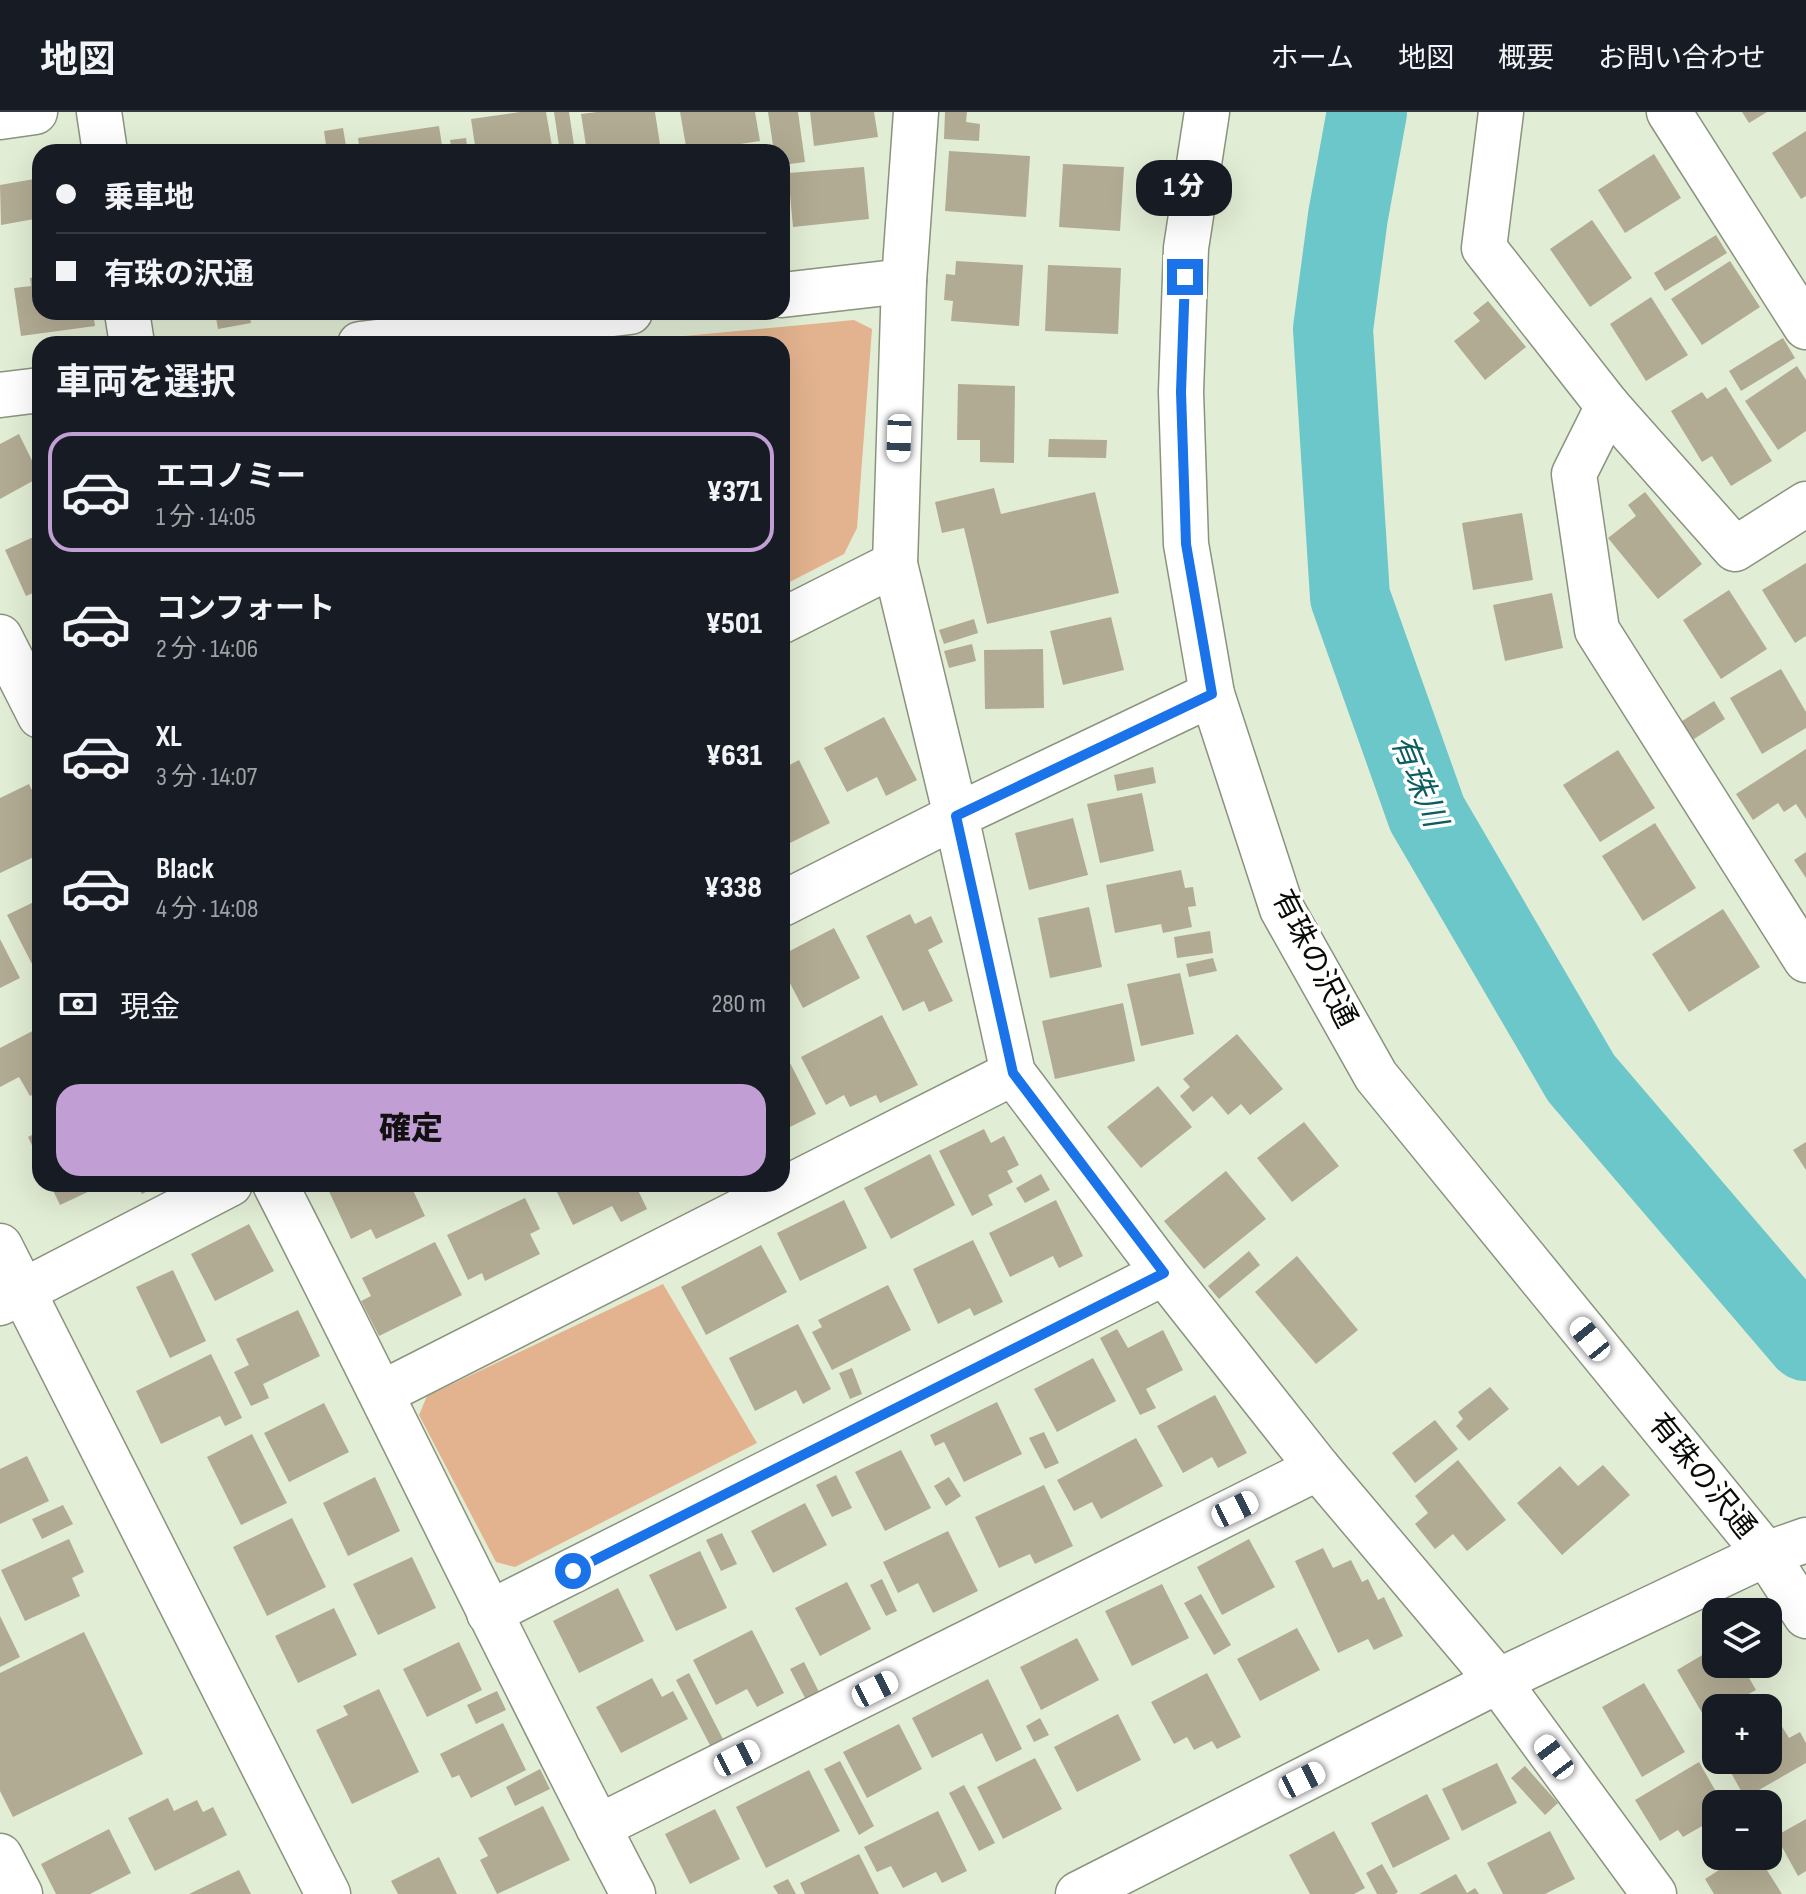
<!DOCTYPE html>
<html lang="ja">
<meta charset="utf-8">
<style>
:root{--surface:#171b24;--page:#20242c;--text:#f1f3f6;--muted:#9ea1a6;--line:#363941;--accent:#c19fd4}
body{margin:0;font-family:"Sofia Sans Condensed","Noto Sans JP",sans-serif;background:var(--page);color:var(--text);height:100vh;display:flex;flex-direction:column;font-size:30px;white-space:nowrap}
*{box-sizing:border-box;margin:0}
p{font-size:26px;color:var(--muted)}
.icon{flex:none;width:44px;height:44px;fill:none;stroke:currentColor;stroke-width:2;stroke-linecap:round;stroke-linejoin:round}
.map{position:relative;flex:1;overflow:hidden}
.panel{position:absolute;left:32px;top:224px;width:758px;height:856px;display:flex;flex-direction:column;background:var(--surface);border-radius:24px;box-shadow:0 8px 32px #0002}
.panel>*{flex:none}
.guide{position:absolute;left:32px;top:32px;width:758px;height:176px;border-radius:24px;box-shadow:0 8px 32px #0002;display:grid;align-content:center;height:176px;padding:0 24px;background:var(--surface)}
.buttons{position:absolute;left:1702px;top:1486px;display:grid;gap:16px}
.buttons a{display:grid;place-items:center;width:80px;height:80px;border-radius:16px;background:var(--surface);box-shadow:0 8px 32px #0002;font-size:40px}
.end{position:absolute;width:36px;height:36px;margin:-18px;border:10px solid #1a73e8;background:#fff;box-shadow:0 0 0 4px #fff}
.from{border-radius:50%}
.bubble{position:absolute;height:56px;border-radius:24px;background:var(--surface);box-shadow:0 8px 32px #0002;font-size:26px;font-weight:800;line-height:56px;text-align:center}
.car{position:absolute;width:24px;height:48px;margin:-24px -12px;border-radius:10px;box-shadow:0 0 6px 2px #0007;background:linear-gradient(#fff 24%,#345 0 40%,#fff 0 76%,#345 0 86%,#fff 0)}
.guide b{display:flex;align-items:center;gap:28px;height:76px;font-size:30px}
.guide b+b{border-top:2px solid var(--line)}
.guide i{width:20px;height:20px;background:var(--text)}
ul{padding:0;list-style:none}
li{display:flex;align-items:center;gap:24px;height:120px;margin:0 16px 12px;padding:0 8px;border:4px solid transparent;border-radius:24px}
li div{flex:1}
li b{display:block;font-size:30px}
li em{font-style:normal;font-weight:800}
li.active{border-color:var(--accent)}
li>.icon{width:72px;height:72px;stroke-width:1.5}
h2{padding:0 24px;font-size:36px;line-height:96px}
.pay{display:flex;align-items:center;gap:20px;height:88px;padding:0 24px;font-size:30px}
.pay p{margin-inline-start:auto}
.primary-button{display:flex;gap:16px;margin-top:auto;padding:16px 24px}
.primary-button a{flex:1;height:92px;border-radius:24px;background:var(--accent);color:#111;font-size:32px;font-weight:800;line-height:92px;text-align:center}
header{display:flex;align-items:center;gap:48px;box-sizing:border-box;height:112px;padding:0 40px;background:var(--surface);border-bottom:2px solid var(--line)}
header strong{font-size:38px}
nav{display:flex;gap:44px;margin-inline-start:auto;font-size:28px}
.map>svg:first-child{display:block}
.green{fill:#e3b38f}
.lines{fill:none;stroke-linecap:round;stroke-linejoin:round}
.river{stroke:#6bc7c9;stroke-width:80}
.building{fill:#b2ab93}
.minor-casing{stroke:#89937d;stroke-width:47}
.minor{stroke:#fff;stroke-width:44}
.route{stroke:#1a73e8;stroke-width:10}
.labels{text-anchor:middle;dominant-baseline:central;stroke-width:7;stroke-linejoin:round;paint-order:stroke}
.street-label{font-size:30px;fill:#090d06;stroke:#fff}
.water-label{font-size:32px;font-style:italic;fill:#0b5d5f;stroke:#fff}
</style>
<header>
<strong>地図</strong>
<nav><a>ホーム</a><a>地図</a><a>概要</a><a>お問い合わせ</a></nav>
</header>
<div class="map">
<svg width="1806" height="1782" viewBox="0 0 1806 1782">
<rect width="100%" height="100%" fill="#e2edd5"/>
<g class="green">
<polygon points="854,208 872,217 857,416 844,442 782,474 782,232 599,232"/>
<polygon points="663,1172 757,1331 515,1455 496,1450 419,1303 427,1284"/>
</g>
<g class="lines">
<polyline class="river" points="1367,0 1348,104 1333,217 1350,485 1427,702 1581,966 1806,1229"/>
</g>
<g class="building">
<polygon points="520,0 546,0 553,40 476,40 471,7"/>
<polygon points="554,0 569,0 575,40 560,40"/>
<polygon points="597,0 655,0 661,39 587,40 581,2"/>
<polygon points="680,0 755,0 760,29 687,40"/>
<polygon points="768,0 798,0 805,50 782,53 782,40 774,40"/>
<polygon points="810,0 874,0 878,25 814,34"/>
<polygon points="945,0 967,0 966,10 980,12 979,29 944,27"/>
<polygon points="1742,0 1767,0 1749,11"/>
<polygon points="439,14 443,40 360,40 358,26"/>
<polygon points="343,16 347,40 327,40 324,19"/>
<polygon points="1806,19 1806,84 1801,87 1772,41"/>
<polygon points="466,26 468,40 452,40 450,28"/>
<polygon points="949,39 1030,44 1026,105 945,99"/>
<polygon points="1654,42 1681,86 1625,121 1598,78"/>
<polygon points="1063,52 1124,55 1120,119 1059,115"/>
<polygon points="864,55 869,107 793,115 788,61"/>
<polygon points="40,66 40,106 1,113 0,73"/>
<polygon points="1592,108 1632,166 1590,195 1550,137"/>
<polygon points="1716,123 1727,141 1665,179 1654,161"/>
<polygon points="956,149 1023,153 1019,214 951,209 953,189 944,188 946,162 955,163"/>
<polygon points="1730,149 1760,195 1702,233 1671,187"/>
<polygon points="1048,153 1121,156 1118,222 1045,219"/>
<polygon points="40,164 40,200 93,200 95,214 21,224 14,176 31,174 30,166"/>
<polygon points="1651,185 1688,243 1646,269 1610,212"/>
<polygon points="1488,189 1526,235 1485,268 1454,229 1480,209 1473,201"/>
<polygon points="215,200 249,200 251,211 218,217"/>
<polygon points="369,200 385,200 385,203 370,206"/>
<polygon points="1783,226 1795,246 1741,279 1729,259"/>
<polygon points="1797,254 1806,268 1806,319 1778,338 1745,289"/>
<polygon points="958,272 1015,274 1014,351 980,350 980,328 957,328"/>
<polygon points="1726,275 1772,349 1731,374 1712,344 1702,350 1671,299 1702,280 1707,287"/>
<polygon points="19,322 40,365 0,387 0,332"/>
<polygon points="1049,327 1107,328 1106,346 1048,345"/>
<polygon points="994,376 1001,402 1095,380 1119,481 987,512 964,416 942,421 935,390"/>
<polygon points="1645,380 1702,452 1658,487 1608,426 1636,404 1628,393"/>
<polygon points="1522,401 1533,468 1473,478 1462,411"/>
<polygon points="40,422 40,478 26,484 5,438"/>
<polygon points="1806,451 1806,524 1795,531 1762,478"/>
<polygon points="1729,478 1767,537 1721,567 1683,508"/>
<polygon points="1552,481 1563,536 1505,549 1493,493"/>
<polygon points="1111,505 1124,558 1063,573 1050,519"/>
<polygon points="974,507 978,521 944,532 939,518"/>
<polygon points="972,532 976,549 949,556 944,539"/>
<polygon points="1043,537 1044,596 985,597 984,538"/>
<polygon points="1781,557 1806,600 1806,616 1762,642 1730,586"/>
<polygon points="1714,589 1725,607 1691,629 1679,611"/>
<polygon points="884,605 917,668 886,684 877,665 847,680 824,636"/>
<polygon points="1806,637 1806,707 1796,692 1784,700 1778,691 1753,708 1736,682"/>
<polygon points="1618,638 1655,696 1600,730 1563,673"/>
<polygon points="799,648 830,711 782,735 782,657"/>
<polygon points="1153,655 1156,671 1117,679 1114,663"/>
<polygon points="29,672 40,695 40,742 0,761 0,686"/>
<polygon points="1142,681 1154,739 1100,751 1087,692"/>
<polygon points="1073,706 1088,763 1029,778 1015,721"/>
<polygon points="1655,711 1696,776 1643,809 1602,744"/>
<polygon points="1806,740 1806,766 1794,748"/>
<polygon points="1181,758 1185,776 1193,775 1196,794 1188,795 1192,815 1163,821 1161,812 1115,821 1106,773"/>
<polygon points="40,787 40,850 33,854 7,803"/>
<polygon points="1089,795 1102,855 1050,866 1038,806"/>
<polygon points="1723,797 1760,855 1689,900 1652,842"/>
<polygon points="910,802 915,812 931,804 943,830 928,838 953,889 929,900 924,889 903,899 866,824"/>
<polygon points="834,816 860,866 803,896 782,856 782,843"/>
<polygon points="1210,819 1213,841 1177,846 1174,825"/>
<polygon points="0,827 20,866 0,876"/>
<polygon points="1213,846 1217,859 1189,865 1186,852"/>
<polygon points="1180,861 1194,922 1141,934 1127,872"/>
<polygon points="1123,891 1135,949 1055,967 1042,909"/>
<polygon points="882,903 918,973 880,991 876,983 850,995 844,983 826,993 801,945"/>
<polygon points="40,915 40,979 30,984 19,965 0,975 0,936"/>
<polygon points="1237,922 1283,977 1250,1003 1241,992 1228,1003 1212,984 1193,1000 1180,984 1190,975 1183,967"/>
<polygon points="789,949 816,1002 782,1019 782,952"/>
<polygon points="1158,974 1192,1015 1141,1056 1107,1015"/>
<polygon points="1304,1010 1339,1054 1292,1090 1257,1046"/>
<polygon points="984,1017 991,1031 1004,1024 1019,1053 1007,1059 1013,1070 988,1083 993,1093 972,1104 939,1039"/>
<polygon points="40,1019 40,1050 28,1025"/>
<polygon points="1806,1030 1806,1058 1793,1038"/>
<polygon points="930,1042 955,1093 891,1127 864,1076"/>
<polygon points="1226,1059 1266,1107 1204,1157 1164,1109"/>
<polygon points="1041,1062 1050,1078 1025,1091 1016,1076"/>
<polygon points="50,1072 105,1072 60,1093"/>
<polygon points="136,1072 161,1072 142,1082"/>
<polygon points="333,1072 410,1072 425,1104 376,1127 371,1117 351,1127 327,1075"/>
<polygon points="553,1072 635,1072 647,1097 621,1110 612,1094 573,1113"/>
<polygon points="525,1086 540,1117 530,1122 540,1142 485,1169 482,1161 468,1168 447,1123"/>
<polygon points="844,1088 867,1136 800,1169 777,1121"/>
<polygon points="1056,1088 1083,1144 1059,1156 1053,1144 1010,1165 989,1121"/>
<polygon points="249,1112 274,1159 215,1189 191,1142"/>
<polygon points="973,1128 1003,1190 974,1204 970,1196 938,1212 913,1157"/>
<polygon points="435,1130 462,1183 379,1224 361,1189 371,1184 362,1166"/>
<polygon points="761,1133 787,1180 706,1223 681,1175"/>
<polygon points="1249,1139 1260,1153 1219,1187 1208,1174"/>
<polygon points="1297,1144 1358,1218 1316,1252 1255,1180"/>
<polygon points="173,1158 206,1229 170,1246 136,1175"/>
<polygon points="888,1173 911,1218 832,1258 812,1220 822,1215 818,1208"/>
<polygon points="298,1198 320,1244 263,1272 269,1286 251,1294 234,1260 249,1253 236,1227"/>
<polygon points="798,1212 831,1277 803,1292 796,1278 755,1299 729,1246"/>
<polygon points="1117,1217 1128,1236 1163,1218 1183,1258 1146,1277 1156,1296 1140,1303 1100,1226"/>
<polygon points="211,1242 242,1306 225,1314 220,1304 161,1332 136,1279"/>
<polygon points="1093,1246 1116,1289 1057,1320 1034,1277"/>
<polygon points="852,1256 862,1282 850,1287 839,1261"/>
<polygon points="1490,1275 1509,1297 1469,1329 1456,1314 1463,1307 1458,1300"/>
<polygon points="1215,1283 1247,1341 1218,1356 1212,1345 1183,1361 1157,1314"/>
<polygon points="997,1290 1022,1342 964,1370 944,1330 935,1334 930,1323"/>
<polygon points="324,1291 349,1340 289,1370 264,1321"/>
<polygon points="1435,1308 1458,1337 1415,1371 1392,1341"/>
<polygon points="1044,1320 1059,1351 1045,1357 1029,1326"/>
<polygon points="252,1322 287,1391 241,1413 207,1345"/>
<polygon points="1136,1326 1163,1374 1101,1407 1092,1390 1074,1399 1057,1368"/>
<polygon points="901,1338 931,1396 885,1419 855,1360"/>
<polygon points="27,1344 49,1389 0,1412 0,1357"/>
<polygon points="1458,1348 1506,1408 1467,1439 1453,1422 1435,1437 1415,1412 1428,1401 1415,1384"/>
<polygon points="1603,1353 1630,1383 1562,1443 1517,1391 1560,1354 1578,1374"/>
<polygon points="836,1363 852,1396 832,1405 816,1373"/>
<polygon points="375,1365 400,1419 348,1444 323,1391"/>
<polygon points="949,1365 961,1384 946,1394 934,1374"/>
<polygon points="1044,1373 1073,1434 1035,1452 1030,1442 999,1456 975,1405"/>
<polygon points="805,1391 827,1433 773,1461 751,1419"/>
<polygon points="63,1393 73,1412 42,1427 32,1407"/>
<polygon points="292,1406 326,1475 267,1504 233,1435"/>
<polygon points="948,1419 978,1479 933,1501 918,1471 898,1481 883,1450"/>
<polygon points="722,1421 737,1452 721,1459 706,1428"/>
<polygon points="69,1427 84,1460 72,1466 80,1484 25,1509 1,1458"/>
<polygon points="1249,1427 1275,1475 1222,1503 1197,1455"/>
<polygon points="1323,1436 1333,1456 1351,1448 1362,1470 1368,1467 1378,1488 1384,1485 1403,1524 1374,1538 1368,1527 1338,1541 1295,1449"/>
<polygon points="700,1439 727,1496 676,1519 649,1463"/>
<polygon points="412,1445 436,1496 378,1523 353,1472"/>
<polygon points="882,1467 897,1499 886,1504 870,1473"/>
<polygon points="847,1470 871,1517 820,1544 795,1496"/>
<polygon points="1162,1472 1189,1526 1132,1554 1105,1499"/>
<polygon points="618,1476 644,1529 579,1561 553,1509"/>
<polygon points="1201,1482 1231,1533 1214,1543 1184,1491"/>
<polygon points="334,1496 357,1543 298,1571 275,1524"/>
<polygon points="0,1504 20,1545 0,1555"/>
<polygon points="1297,1516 1320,1558 1260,1589 1237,1547"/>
<polygon points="752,1518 784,1581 757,1595 747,1577 716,1593 693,1548"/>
<polygon points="84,1520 143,1642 13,1705 0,1679 0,1561"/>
<polygon points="1077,1526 1099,1568 1041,1598 1020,1555"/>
<polygon points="459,1530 482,1578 427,1605 403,1557"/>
<polygon points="1716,1535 1716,1552 1741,1552 1756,1578 1723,1596 1716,1596 1716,1600 1705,1606 1677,1558"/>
<polygon points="804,1550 819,1580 805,1586 790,1557"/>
<polygon points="689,1561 725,1631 712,1637 676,1568"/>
<polygon points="1207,1561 1241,1625 1217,1637 1212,1629 1194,1638 1187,1625 1174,1632 1151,1590"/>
<polygon points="652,1566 662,1585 673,1579 688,1607 621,1641 596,1595"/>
<polygon points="988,1567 1022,1637 996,1650 982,1621 932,1646 912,1606"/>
<polygon points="1644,1571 1685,1640 1642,1665 1602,1595"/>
<polygon points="379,1577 419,1660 352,1692 316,1618 348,1603 343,1594"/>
<polygon points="497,1579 506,1598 476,1612 467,1593"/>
<polygon points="1118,1602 1141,1648 1077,1680 1054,1635"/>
<polygon points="1775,1603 1789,1626 1800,1620 1806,1631 1806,1651 1745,1686 1724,1648 1768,1648 1768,1608"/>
<polygon points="1040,1606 1049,1623 1034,1630 1026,1614"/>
<polygon points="503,1611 526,1658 471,1686 459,1663 452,1666 440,1642"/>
<polygon points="899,1612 922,1657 867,1686 843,1640"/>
<polygon points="1035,1646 1062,1697 1003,1727 977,1675"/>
<polygon points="840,1649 874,1714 859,1723 824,1657"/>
<polygon points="1699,1650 1723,1692 1716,1692 1716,1706 1683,1725 1678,1718 1660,1729 1635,1688"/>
<polygon points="1497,1651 1517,1691 1462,1719 1442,1677"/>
<polygon points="1525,1654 1558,1691 1545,1703 1511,1666"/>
<polygon points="540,1657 550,1677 515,1694 506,1675"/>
<polygon points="809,1658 840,1719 766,1756 736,1695"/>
<polygon points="964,1673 995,1731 979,1739 949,1681"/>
<polygon points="1427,1682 1450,1727 1393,1756 1371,1711"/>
<polygon points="168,1686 174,1699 197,1688 203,1700 213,1695 227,1723 155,1759 128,1706"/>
<polygon points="543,1694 570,1748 497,1782 480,1748 488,1744 478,1726"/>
<polygon points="715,1697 740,1747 690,1772 665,1722"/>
<polygon points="938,1699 967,1759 942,1771 936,1760 903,1776 891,1754 877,1760 864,1735"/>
<polygon points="1806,1707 1806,1759 1798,1764 1776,1724"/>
<polygon points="109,1717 131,1761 90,1782 56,1782 41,1752"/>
<polygon points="1334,1719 1365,1776 1354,1782 1310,1782 1289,1743"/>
<polygon points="1550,1719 1575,1767 1545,1782 1503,1782 1487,1751"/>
<polygon points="859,1742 879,1782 805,1782 800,1771"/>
<polygon points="1741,1744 1758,1744 1782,1782 1714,1782 1705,1767"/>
<polygon points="439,1745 457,1782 398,1782 391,1769"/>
<polygon points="1382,1752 1398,1780 1395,1782 1377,1782 1366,1761"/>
<polygon points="239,1758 251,1782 189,1782"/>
<polygon points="1456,1762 1467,1781 1475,1776 1479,1782 1419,1782"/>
<polygon points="788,1767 796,1782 778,1782 773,1774"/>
</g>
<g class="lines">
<defs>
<g id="minor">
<polyline points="99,0 105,40"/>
<polyline points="916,0 904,169 895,452 956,704 1013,961 1164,1161 1318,1356 1498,1569 1654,1782"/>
<polyline points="1207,0 1186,136 1181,280 1186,432 1212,582 1282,797 1376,964 1766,1442 1806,1504"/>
<polyline points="1501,0 1484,136 1608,294 1735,437 1806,392"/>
<polyline points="1669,0 1806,215"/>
<polyline points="0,5 35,0"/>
<polyline points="782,183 904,169"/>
<polyline points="127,200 132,232"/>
<polyline points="360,232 630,200"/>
<polyline points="0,283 40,278"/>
<polyline points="1608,294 1574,362 1597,518 1806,848"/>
<polyline points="782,509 895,452"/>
<polyline points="0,525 40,604"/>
<polyline points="782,792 956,704 1212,582"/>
<path d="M275,1072c121,236 235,475 358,710"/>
<polyline points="0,1134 328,1782"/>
<polyline points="0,1191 230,1072"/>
<polyline points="382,1281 1013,961"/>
<polyline points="489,1501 1164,1161"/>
<polyline points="598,1715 1318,1356"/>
<polyline points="0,1744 20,1782"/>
<polyline points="1078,1782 1498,1569 1766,1442 1806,1428"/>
</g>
</defs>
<use href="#minor" class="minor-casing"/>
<use href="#minor" class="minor"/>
</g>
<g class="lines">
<polyline class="route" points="573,1459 1164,1161 1013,961 956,704 1212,582 1186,432 1181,280 1185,165"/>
</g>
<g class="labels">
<g class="street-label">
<text transform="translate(1314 847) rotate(63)">有珠の沢通</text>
<text transform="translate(1702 1364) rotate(51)">有珠の沢通</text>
</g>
<g class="water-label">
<text transform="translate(1418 669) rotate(68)">有珠川</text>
</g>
</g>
</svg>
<div class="buttons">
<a><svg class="icon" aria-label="layers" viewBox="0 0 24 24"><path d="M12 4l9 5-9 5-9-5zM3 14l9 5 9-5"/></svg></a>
<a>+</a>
<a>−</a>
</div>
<i class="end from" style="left:573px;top:1459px"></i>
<i class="end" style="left:1185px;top:165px"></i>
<div class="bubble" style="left:1136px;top:48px;width:96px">1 分</div>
<i class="car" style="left:899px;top:326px;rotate:182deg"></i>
<i class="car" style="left:1590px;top:1227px;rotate:321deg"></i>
<i class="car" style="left:1235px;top:1397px;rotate:64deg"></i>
<i class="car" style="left:875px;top:1577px;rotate:63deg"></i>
<i class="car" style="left:1554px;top:1645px;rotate:323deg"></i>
<i class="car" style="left:737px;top:1646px;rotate:63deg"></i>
<i class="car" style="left:1302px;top:1668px;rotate:63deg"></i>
<div class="guide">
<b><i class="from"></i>乗車地</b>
<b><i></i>有珠の沢通</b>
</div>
<section class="panel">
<h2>車両を選択</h2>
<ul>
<li class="active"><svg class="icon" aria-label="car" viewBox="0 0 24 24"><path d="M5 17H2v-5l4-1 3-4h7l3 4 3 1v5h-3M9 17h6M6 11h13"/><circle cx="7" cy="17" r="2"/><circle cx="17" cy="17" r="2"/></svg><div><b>エコノミー</b><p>1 分 · 14:05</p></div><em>¥371</em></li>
<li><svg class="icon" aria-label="car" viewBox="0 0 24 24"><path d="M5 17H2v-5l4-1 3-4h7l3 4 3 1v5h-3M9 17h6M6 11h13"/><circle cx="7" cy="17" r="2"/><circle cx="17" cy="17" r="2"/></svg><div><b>コンフォート</b><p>2 分 · 14:06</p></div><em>¥501</em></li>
<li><svg class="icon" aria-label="car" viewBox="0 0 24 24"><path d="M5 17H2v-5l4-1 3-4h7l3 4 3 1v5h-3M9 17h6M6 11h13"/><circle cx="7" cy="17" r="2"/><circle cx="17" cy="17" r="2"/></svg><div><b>XL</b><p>3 分 · 14:07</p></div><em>¥631</em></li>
<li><svg class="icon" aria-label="car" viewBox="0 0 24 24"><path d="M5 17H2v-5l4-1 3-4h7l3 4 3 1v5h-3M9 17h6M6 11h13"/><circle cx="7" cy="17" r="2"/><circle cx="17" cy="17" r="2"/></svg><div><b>Black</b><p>4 分 · 14:08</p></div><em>¥338</em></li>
</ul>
<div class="pay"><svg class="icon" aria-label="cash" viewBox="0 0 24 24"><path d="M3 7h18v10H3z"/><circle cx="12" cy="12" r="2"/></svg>現金<p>280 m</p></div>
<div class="primary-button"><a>確定</a></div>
</section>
</div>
